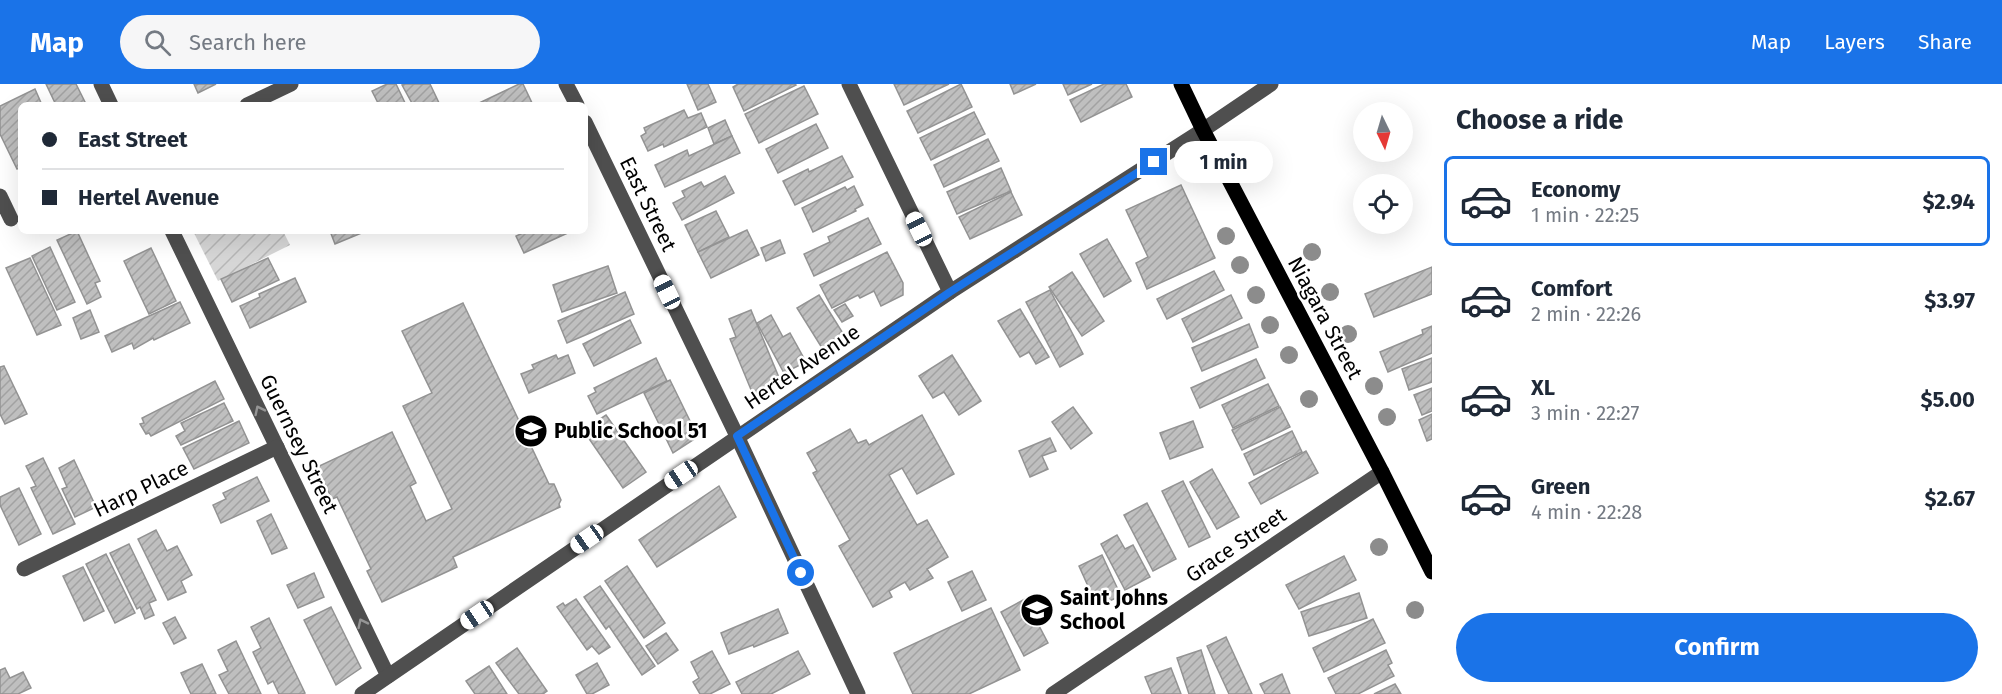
<!DOCTYPE html>
<meta charset="utf-8">
<style>
:root{--surface:#fff;--page:#f6f6f7;--text:#1f2937;--muted:#747a83;--line:#e0e1e3;--accent:#1a73e8}
body{margin:0;font-family:"Fira Sans",sans-serif;background:var(--page);color:var(--text);height:100vh;display:flex;flex-direction:column;font-size:22px;white-space:nowrap}
*{box-sizing:border-box;margin:0}
p{font-size:20px;color:var(--muted)}
.icon{flex:none;width:33px;height:33px;fill:none;stroke:currentColor;stroke-width:2;stroke-linecap:round;stroke-linejoin:round}
.map{position:relative;flex:1;overflow:hidden}
.panel{display:flex;flex-direction:column;background:var(--surface);width:570px}
.panel>*{flex:none}
.guide{position:absolute;left:18px;top:18px;width:570px;height:132px;border-radius:9px;box-shadow:0 6px 24px #0002;display:grid;align-content:center;height:132px;padding:0 24px;background:var(--surface)}
.needle{width:39px;rotate:175deg}
.controls{position:absolute;left:1353px;top:18px;display:grid;gap:12px}
.controls a{display:grid;place-items:center;width:60px;height:60px;border-radius:50%;background:var(--surface);box-shadow:0 6px 24px #0002;font-size:30px}
.end{position:absolute;width:27px;height:27px;margin:-14px;border:8px solid #1a73e8;background:#fff;box-shadow:0 0 0 3px #fff}
.from{border-radius:50%}
.bubble{position:absolute;height:42px;border-radius:21px;background:var(--surface);box-shadow:0 6px 24px #0002;font-size:20px;font-weight:700;line-height:42px;text-align:center}
.car{position:absolute;width:18px;height:36px;margin:-18px -9px;border-radius:8px;box-shadow:0 0 4px 2px #0007;background:linear-gradient(#fff 24%,#345 0 40%,#fff 0 76%,#345 0 86%,#fff 0)}
.guide b{display:flex;align-items:center;gap:21px;height:57px;font-size:22px}
.guide b+b{border-top:2px solid var(--line)}
.guide i{width:15px;height:15px;background:var(--text)}
ul{padding:0;list-style:none}
li{display:flex;align-items:center;gap:18px;height:90px;margin:0 12px 9px;padding:0 12px;border:3px solid transparent;border-radius:9px}
li div{flex:1}
li b{display:block;font-size:22px}
li em{font-style:normal;font-weight:700}
li.active{border-color:var(--accent)}
li>.icon{width:54px;height:54px;stroke-width:1.5}
h2{padding:0 24px;font-size:27px;line-height:72px}
.button{display:flex;gap:12px;margin-top:auto;padding:12px 24px}
.button a{flex:1;height:69px;border-radius:36px;background:var(--accent);color:#fff;font-size:24px;font-weight:700;line-height:69px;text-align:center}
header{display:flex;align-items:center;gap:36px;box-sizing:border-box;height:84px;padding:0 30px;background:var(--accent);color:#fff}
header strong{font-size:28px}
nav{display:flex;gap:33px;margin-inline-start:auto;font-size:21px}
.search{width:420px;height:54px;background:var(--page);display:flex;align-items:center;gap:15px;box-sizing:border-box;padding:0 21px;border-radius:33px;color:var(--muted);font-size:22px}
main{display:flex;flex:1;min-height:0}
.map>svg:first-child{display:block}
.garden{fill:url(#garden-furrows)}
.building{fill:url(#building-hatch);stroke:#939393;stroke-width:1.5}
.lines{fill:none;stroke-linecap:round;stroke-linejoin:round}
.minor{stroke:#4f4f4f;stroke-width:15}
.major{stroke:#000;stroke-width:15}
.tree{fill:#8c8c8c}
.oneway{stroke:#959595}
.route{stroke:#1a73e8;stroke-width:8}
.labels{text-anchor:middle;dominant-baseline:central;stroke-width:5;stroke-linejoin:round;paint-order:stroke}
.street-label{font-size:21px;fill:#000;stroke:#fff}
.poi-label{font-size:21px;font-weight:bold;fill:#000;stroke:#fff;text-anchor:start}
</style>
<header>
<strong>Map</strong>
<div class="search"><svg class="icon" aria-label="search" viewBox="0 0 24 24"><circle cx="10" cy="10" r="6"/><path d="M15 15l6 6"/></svg>Search here</div>
<nav><a>Map</a><a>Layers</a><a>Share</a></nav>
</header>
<main>
<div class="map">
<svg width="1432" height="610" viewBox="0 0 1432 610">
<defs>
<pattern id="garden-furrows" width="10" height="10" patternUnits="userSpaceOnUse" patternTransform="scale(1.5)"><rect width="10" height="10" fill="#d6d6d6"/><path d="M-1 1l2-2M0 10L10 0M9 11l2-2" fill="none" stroke="#b6b6b6"/></pattern>
<pattern id="building-hatch" width="6" height="6" patternUnits="userSpaceOnUse" patternTransform="scale(1.5)"><rect width="6" height="6" fill="#bfbfbf"/><path d="M-1 1l2-2M0 6l6-6M5 7l2-2" fill="none" stroke="#a2a2a2"/></pattern>
</defs>
<rect width="100%" height="100%" fill="#fff"/>
<polygon class="garden" points="193,147 283,147 290,161 218,197"/>
<g class="building">
<polygon points="46,0 76,0 86,20 56,21"/>
<polygon points="194,0 216,0 198,9"/>
<polygon points="387,0 396,0 406,21 379,21 372,7"/>
<polygon points="405,0 430,0 440,21 413,21 402,1"/>
<polygon points="519,0 523,0 533,21 475,21"/>
<polygon points="687,0 708,0 716,18 698,26"/>
<polygon points="738,0 795,0 796,1 744,27 733,3"/>
<polygon points="894,0 949,0 904,21"/>
<polygon points="961,0 972,23 918,49 907,27"/>
<polygon points="1010,0 1036,0 1014,10"/>
<polygon points="1063,0 1092,0 1068,11"/>
<polygon points="1104,0 1126,0 1132,13 1081,38 1070,16"/>
<polygon points="804,2 818,30 759,59 745,30"/>
<polygon points="35,5 42,21 21,21 21,83 17,85 0,50 0,22"/>
<polygon points="684,26 688,34 701,29 707,43 664,63 663,60 648,67 641,52 646,49 644,44"/>
<polygon points="974,28 985,50 931,76 920,54"/>
<polygon points="725,36 732,52 714,60 708,44"/>
<polygon points="816,40 828,64 778,89 766,65"/>
<polygon points="732,52 740,69 665,103 655,81 687,66 689,72"/>
<polygon points="988,55 999,77 944,103 934,81"/>
<polygon points="842,72 853,93 795,121 783,97 808,85 809,88"/>
<polygon points="1001,84 1011,107 957,130 947,108"/>
<polygon points="725,92 734,109 682,136 673,119 685,113 682,107 701,98 704,103"/>
<polygon points="1181,101 1215,174 1147,205 1136,179 1148,173 1126,126"/>
<polygon points="854,102 863,121 855,125 856,127 813,148 802,124 845,103 847,106"/>
<polygon points="1011,108 1022,131 970,155 959,133"/>
<polygon points="716,127 729,153 698,168 685,141"/>
<polygon points="868,134 881,160 814,192 804,170 830,158 828,153"/>
<polygon points="747,146 759,171 711,194 698,168"/>
<polygon points="77,147 100,197 95,199 101,213 87,220 57,156"/>
<polygon points="330,147 364,147 364,148 335,160"/>
<polygon points="527,147 572,147 524,169 516,152"/>
<polygon points="1107,155 1131,197 1104,213 1080,170"/>
<polygon points="780,156 785,169 766,177 761,164"/>
<polygon points="50,163 75,218 57,226 32,172"/>
<polygon points="151,164 176,217 149,230 124,177"/>
<polygon points="887,168 903,199 903,211 881,222 874,207 860,214 858,211 832,224 820,201"/>
<polygon points="30,174 61,241 37,251 6,184"/>
<polygon points="268,174 279,196 232,218 221,195"/>
<polygon points="608,182 617,209 562,228 553,201"/>
<polygon points="1432,183 1432,210 1374,233 1365,210"/>
<polygon points="1214,187 1224,206 1167,235 1157,215"/>
<polygon points="1072,188 1104,237 1082,252 1049,203"/>
<polygon points="295,194 306,218 250,244 240,222 260,213 259,210"/>
<polygon points="1050,206 1083,270 1060,283 1026,218"/>
<polygon points="625,208 634,230 567,259 558,237"/>
<polygon points="819,211 844,251 822,264 797,224"/>
<polygon points="1231,211 1242,234 1193,258 1182,235"/>
<polygon points="180,218 190,239 154,256 153,254 134,265 132,259 112,268 105,252"/>
<polygon points="463,219 549,400 554,400 561,416 559,420 560,423 453,473 457,483 382,518 367,487 371,485 337,413 332,415 317,383 392,348 416,399 410,402 426,437 452,425 403,322 432,309 402,247"/>
<polygon points="845,220 853,232 842,238 834,226"/>
<polygon points="1020,225 1049,273 1036,280 1029,268 1020,273 998,237"/>
<polygon points="90,226 99,248 81,255 73,234"/>
<polygon points="751,226 780,296 754,313 730,255 736,253 729,235"/>
<polygon points="771,231 783,253 790,249 806,278 784,289 757,239"/>
<polygon points="630,236 641,259 594,282 583,260"/>
<polygon points="1249,240 1258,263 1202,287 1192,264"/>
<polygon points="1432,242 1432,269 1388,288 1380,268 1423,250 1422,246"/>
<polygon points="556,271 558,275 568,271 575,289 529,309 521,290 534,285 532,281"/>
<polygon points="952,271 981,317 959,331 944,308 933,314 919,292"/>
<polygon points="656,274 667,297 597,330 588,312 596,308 594,304"/>
<polygon points="1432,274 1432,298 1409,306 1402,285"/>
<polygon points="1256,275 1265,294 1200,324 1191,304"/>
<polygon points="4,282 27,330 5,340 0,330 0,283"/>
<polygon points="670,296 694,345 699,348 699,352 673,369 644,309"/>
<polygon points="215,297 224,315 151,352 149,349 146,350 140,340 144,339 142,334"/>
<polygon points="1268,300 1279,322 1233,344 1222,321"/>
<polygon points="1432,304 1432,327 1422,331 1414,311"/>
<polygon points="224,319 233,337 181,361 176,352 185,347 181,339"/>
<polygon points="1073,323 1092,349 1071,365 1052,338"/>
<polygon points="1280,323 1290,343 1242,366 1232,346"/>
<polygon points="1432,330 1432,355 1427,357 1419,336"/>
<polygon points="606,331 646,388 623,404 583,346"/>
<polygon points="922,331 954,390 917,410 902,384 889,391 917,441 927,436 948,473 927,485 933,494 910,506 905,498 889,507 892,513 873,523 839,462 850,456 813,389 817,387 807,369 850,345 858,359 866,356 869,361"/>
<polygon points="239,337 249,359 194,385 183,364"/>
<polygon points="1193,337 1203,363 1170,375 1160,349"/>
<polygon points="1292,347 1302,368 1254,391 1244,370"/>
<polygon points="1050,354 1056,367 1042,372 1048,385 1030,393 1019,367"/>
<polygon points="1306,367 1318,389 1261,420 1249,399"/>
<polygon points="43,374 75,440 53,450 31,404 36,402 26,382"/>
<polygon points="74,376 96,423 75,433 62,405 67,403 59,384"/>
<polygon points="1212,385 1239,433 1217,445 1190,398"/>
<polygon points="257,393 269,417 221,439 213,421 226,415 223,409"/>
<polygon points="1183,397 1210,453 1189,463 1162,407"/>
<polygon points="719,402 736,433 657,483 639,456"/>
<polygon points="19,404 41,450 19,461 0,421 0,413"/>
<polygon points="1147,419 1176,475 1153,487 1124,431"/>
<polygon points="271,430 287,464 272,470 257,437"/>
<polygon points="156,446 167,467 177,462 192,491 181,497 186,508 168,516 138,455"/>
<polygon points="1117,451 1125,465 1133,461 1150,493 1125,506 1101,460"/>
<polygon points="129,460 156,516 149,519 154,531 145,535 140,523 137,525 110,469"/>
<polygon points="106,470 135,529 115,539 86,480"/>
<polygon points="1102,471 1121,512 1097,522 1079,482"/>
<polygon points="1344,472 1356,496 1299,525 1286,501"/>
<polygon points="627,482 665,539 644,554 605,497"/>
<polygon points="83,483 104,527 84,537 63,492"/>
<polygon points="972,487 986,516 962,527 948,498"/>
<polygon points="314,489 324,513 298,524 287,501"/>
<polygon points="600,502 655,582 642,591 609,542 606,545 584,513"/>
<polygon points="1359,509 1367,534 1309,552 1301,528"/>
<polygon points="576,515 610,563 599,570 592,562 587,566 557,523 563,519 565,522"/>
<polygon points="1025,515 1048,559 1024,572 1001,528"/>
<polygon points="331,523 361,584 336,601 304,536"/>
<polygon points="991,524 1020,586 969,610 913,610 894,569"/>
<polygon points="778,525 788,549 754,563 753,561 729,570 721,549"/>
<polygon points="175,533 186,554 174,560 163,539"/>
<polygon points="269,534 305,609 302,610 279,610 273,597 268,600 253,568 261,564 251,543"/>
<polygon points="1373,535 1385,559 1324,588 1313,564"/>
<polygon points="666,549 678,566 658,580 646,562"/>
<polygon points="1226,553 1252,610 1229,610 1207,562"/>
<polygon points="236,557 261,610 229,610 219,591 228,587 218,566"/>
<polygon points="517,564 547,607 543,610 519,610 496,579"/>
<polygon points="1201,566 1215,610 1189,610 1177,574"/>
<polygon points="1386,566 1392,579 1388,581 1394,592 1358,610 1336,610 1328,594"/>
<polygon points="712,567 730,600 710,610 700,610 693,598 699,594 691,578"/>
<polygon points="798,567 810,590 771,610 742,610 736,598"/>
<polygon points="597,579 609,601 592,610 587,610 576,591"/>
<polygon points="202,580 216,610 191,610 181,589"/>
<polygon points="489,582 507,610 475,610 466,597"/>
<polygon points="5,584 10,594 23,588 31,604 18,610 0,610 0,586"/>
<polygon points="1171,584 1181,610 1152,610 1145,593"/>
<polygon points="1282,590 1290,610 1265,610 1260,600"/>
<polygon points="1395,600 1401,610 1374,610"/>
</g>
<g class="lines">
<g class="minor">
<polyline points="101,0 111,21"/>
<polyline points="566,0 577,21"/>
<polyline points="849,0 950,208"/>
<polyline points="247,21 291,0"/>
<polyline points="585,38 737,352 858,610"/>
<polyline points="0,112 11,135"/>
<polyline points="172,147 388,592"/>
<polyline points="24,485 277,363"/>
<polyline points="362,610 950,208 1203,46 1271,0"/>
<polyline points="1053,610 1382,388"/>
</g>
<polyline class="major" points="1181,0 1203,46 1382,388 1432,488"/>
</g>
<g class="tree">
<circle cx="1226" cy="152" r="9"/>
<circle cx="1312" cy="168" r="9"/>
<circle cx="1240" cy="181" r="9"/>
<circle cx="1330" cy="208" r="9"/>
<circle cx="1256" cy="211" r="9"/>
<circle cx="1270" cy="241" r="9"/>
<circle cx="1348" cy="250" r="9"/>
<circle cx="1289" cy="271" r="9"/>
<circle cx="1374" cy="302" r="9"/>
<circle cx="1309" cy="315" r="9"/>
<circle cx="1387" cy="333" r="9"/>
<circle cx="1379" cy="463" r="9"/>
<circle cx="1415" cy="526" r="9"/>
</g>
<defs><path id="oneway-chevron" d="M-2-3.5L2.5 0L-2 3.5" fill="none" stroke-width="1.6" stroke-linecap="round" stroke-linejoin="round" transform="scale(1.5)"/></defs>
<g class="oneway">
<use href="#oneway-chevron" transform="translate(259 326) rotate(-116)"/>
<use href="#oneway-chevron" transform="translate(362 539) rotate(-116)"/>
</g>
<g class="lines">
<polyline class="route" points="801,489 737,352 950,208 1154,78"/>
</g>
<defs>
<symbol id="school-disc" viewBox="-11 -11 22 22"><circle r="9.5" fill="#000" stroke="#fff"/><path d="M0-5L7-2L0 1L-7-2ZM-4 1L0 2.5L4 1V4Q0 6-4 4Z" fill="#fff"/></symbol>
</defs>
<g fill-rule="evenodd">
<use href="#school-disc" x="512" y="328" width="38" height="38"/>
<use href="#school-disc" x="1018" y="507" width="38" height="38"/>
</g>
<g class="labels">
<g class="street-label">
<text transform="translate(648 120) rotate(64)">East Street</text>
<text transform="translate(1325 234) rotate(62)">Niagara Street</text>
<text transform="translate(802 283) rotate(-34)">Hertel Avenue</text>
<text transform="translate(299 360) rotate(64)">Guernsey Street</text>
<text transform="translate(141 405) rotate(-26)">Harp Place</text>
<text transform="translate(1236 461) rotate(-34)">Grace Street</text>
</g>
<g class="poi-label">
<text x="554" y="347">Public School 51</text>
<text x="1060" y="514">Saint Johns<tspan x="1060" dy="24">School</tspan></text>
</g>
</g>
</svg>
<div class="controls">
<a><svg class="needle" viewBox="-14 -14 28 28"><path d="M0-13l5 13h-10z" fill="#e53935"/><path d="M0 13l5-13h-10z" fill="#747a83"/></svg></a>
<a><svg class="icon" aria-label="locate" viewBox="0 0 24 24"><circle cx="12" cy="12" r="6"/><path d="M12 2v4M12 18v4M2 12h4M18 12h4"/></svg></a>
</div>
<i class="end from" style="left:801px;top:489px"></i>
<i class="end" style="left:1154px;top:78px"></i>
<div class="bubble" style="left:1174px;top:57px;width:99px">1 min</div>
<i class="car" style="left:919px;top:145px;rotate:334deg"></i>
<i class="car" style="left:667px;top:208px;rotate:334deg"></i>
<i class="car" style="left:681px;top:391px;rotate:236deg"></i>
<i class="car" style="left:587px;top:455px;rotate:235deg"></i>
<i class="car" style="left:477px;top:531px;rotate:236deg"></i>
<div class="guide">
<b><i class="from"></i>East Street</b>
<b><i></i>Hertel Avenue</b>
</div>
</div>
<section class="panel">
<h2>Choose a ride</h2>
<ul>
<li class="active"><svg class="icon" aria-label="car" viewBox="0 0 24 24"><path d="M5 17H2v-5l4-1 3-4h7l3 4 3 1v5h-3M9 17h6M6 11h13"/><circle cx="7" cy="17" r="2"/><circle cx="17" cy="17" r="2"/></svg><div><b>Economy</b><p>1 min · 22:25</p></div><em>$2.94</em></li>
<li><svg class="icon" aria-label="car" viewBox="0 0 24 24"><path d="M5 17H2v-5l4-1 3-4h7l3 4 3 1v5h-3M9 17h6M6 11h13"/><circle cx="7" cy="17" r="2"/><circle cx="17" cy="17" r="2"/></svg><div><b>Comfort</b><p>2 min · 22:26</p></div><em>$3.97</em></li>
<li><svg class="icon" aria-label="car" viewBox="0 0 24 24"><path d="M5 17H2v-5l4-1 3-4h7l3 4 3 1v5h-3M9 17h6M6 11h13"/><circle cx="7" cy="17" r="2"/><circle cx="17" cy="17" r="2"/></svg><div><b>XL</b><p>3 min · 22:27</p></div><em>$5.00</em></li>
<li><svg class="icon" aria-label="car" viewBox="0 0 24 24"><path d="M5 17H2v-5l4-1 3-4h7l3 4 3 1v5h-3M9 17h6M6 11h13"/><circle cx="7" cy="17" r="2"/><circle cx="17" cy="17" r="2"/></svg><div><b>Green</b><p>4 min · 22:28</p></div><em>$2.67</em></li>
</ul>
<div class="button"><a>Confirm</a></div>
</section>
</main>
